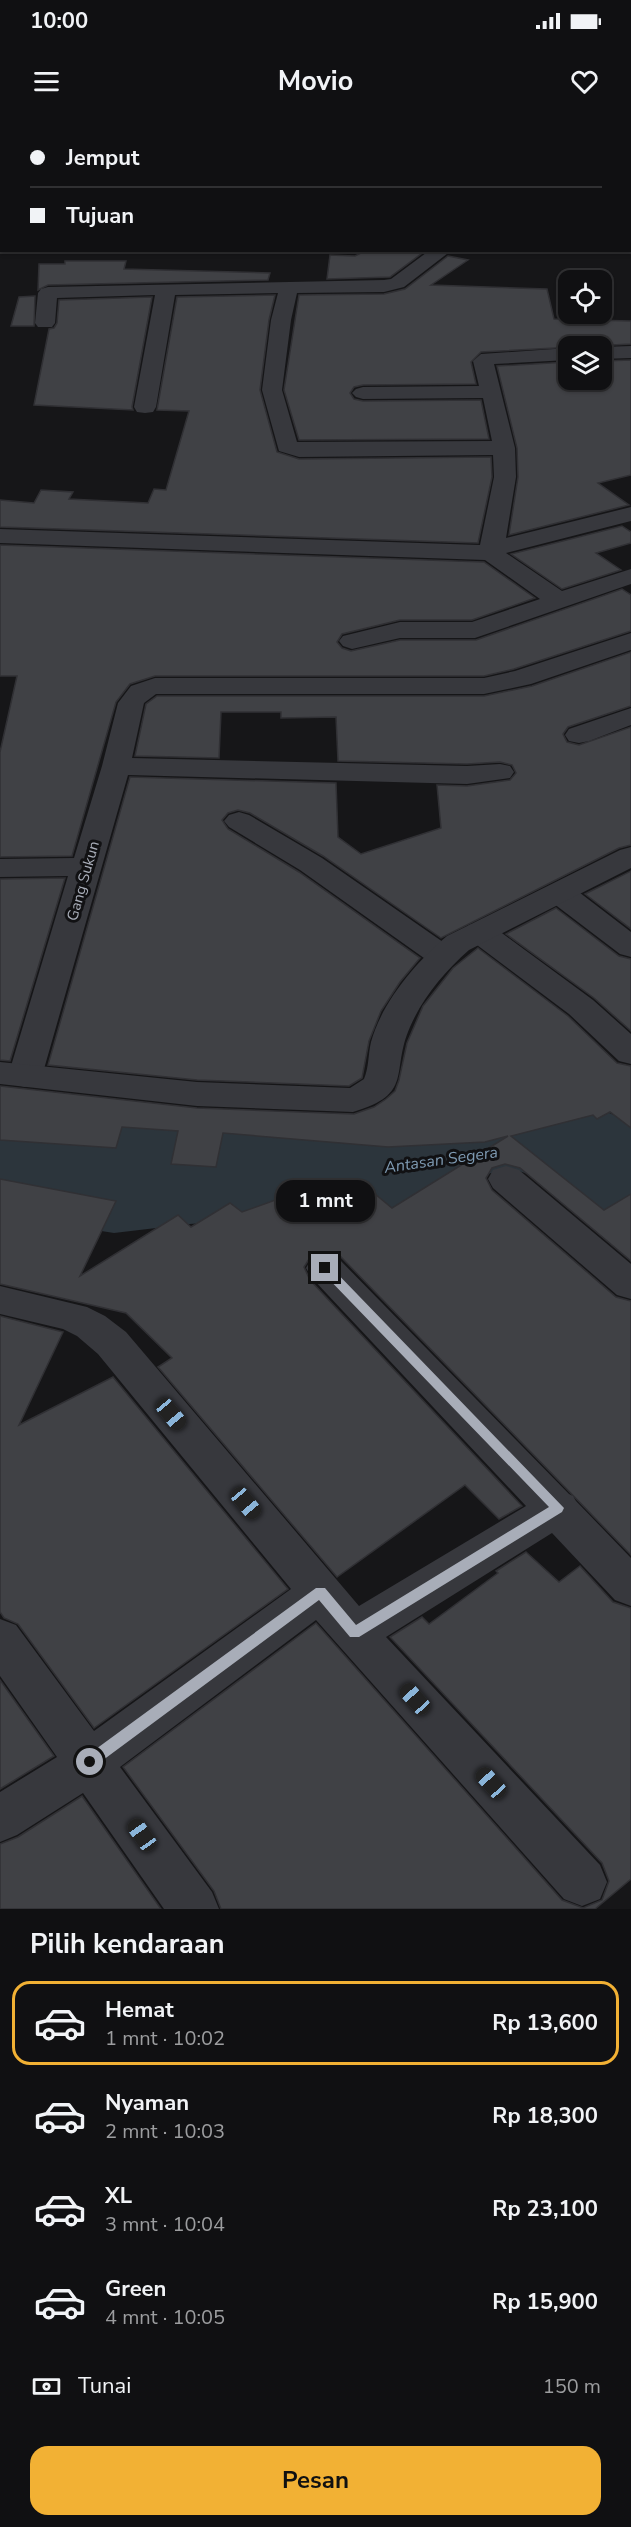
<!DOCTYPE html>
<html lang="id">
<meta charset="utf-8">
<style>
:root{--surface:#101012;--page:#1e1e20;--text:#f1f3f6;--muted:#9c9d9f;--line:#303032;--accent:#f2b134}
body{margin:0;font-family:"Nunito Sans",sans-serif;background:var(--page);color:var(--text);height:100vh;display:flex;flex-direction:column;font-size:22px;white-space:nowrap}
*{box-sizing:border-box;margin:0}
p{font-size:20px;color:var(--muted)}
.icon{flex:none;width:33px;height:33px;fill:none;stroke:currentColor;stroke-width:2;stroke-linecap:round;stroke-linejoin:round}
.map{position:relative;height:1789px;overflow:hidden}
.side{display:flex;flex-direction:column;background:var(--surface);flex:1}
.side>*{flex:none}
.guide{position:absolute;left:0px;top:0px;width:632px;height:132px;box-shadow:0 2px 4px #0004,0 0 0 2px var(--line);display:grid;align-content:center;height:132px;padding:0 30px;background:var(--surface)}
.fabs{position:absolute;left:558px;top:150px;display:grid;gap:12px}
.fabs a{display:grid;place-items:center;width:54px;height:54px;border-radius:12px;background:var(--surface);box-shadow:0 2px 4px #0004,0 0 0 2px var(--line);font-size:30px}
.end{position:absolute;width:27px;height:27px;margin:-14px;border:8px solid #a8adb8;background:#111;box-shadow:0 0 0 3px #111}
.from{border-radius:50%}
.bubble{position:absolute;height:42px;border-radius:18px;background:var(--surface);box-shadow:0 2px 4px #0004,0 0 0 2px var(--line);font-size:20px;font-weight:700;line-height:42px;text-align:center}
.car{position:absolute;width:18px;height:36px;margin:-18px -9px;border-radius:8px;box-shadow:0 0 4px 2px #0007;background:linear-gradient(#222 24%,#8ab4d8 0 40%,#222 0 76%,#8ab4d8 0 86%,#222 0)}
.guide b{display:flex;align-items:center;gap:21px;height:57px;font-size:22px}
.guide b+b{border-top:2px solid var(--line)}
.guide i{width:15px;height:15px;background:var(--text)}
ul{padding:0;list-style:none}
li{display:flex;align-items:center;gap:18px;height:84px;margin:0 12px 9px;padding:0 18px;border:3px solid transparent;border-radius:18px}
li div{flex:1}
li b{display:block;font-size:22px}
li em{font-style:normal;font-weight:700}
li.current{border-color:var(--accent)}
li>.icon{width:54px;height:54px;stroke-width:1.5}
h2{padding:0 30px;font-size:27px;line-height:72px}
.pay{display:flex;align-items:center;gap:15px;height:66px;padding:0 30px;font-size:22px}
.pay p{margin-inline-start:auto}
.primary-button{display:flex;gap:12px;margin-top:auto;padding:12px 30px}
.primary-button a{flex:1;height:69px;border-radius:18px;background:var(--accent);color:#111;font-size:24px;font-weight:700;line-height:69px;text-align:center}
.status{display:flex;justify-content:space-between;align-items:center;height:42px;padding:0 30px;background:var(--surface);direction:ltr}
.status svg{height:16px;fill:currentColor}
header{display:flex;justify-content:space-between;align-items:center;height:78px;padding:0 30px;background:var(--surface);font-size:27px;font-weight:700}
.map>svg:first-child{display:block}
.water{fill:#2c353c}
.building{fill:#404145;stroke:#303034;stroke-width:1.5}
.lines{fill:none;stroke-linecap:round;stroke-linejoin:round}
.minor{fill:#37383d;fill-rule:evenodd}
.tertiary{fill:#37383d;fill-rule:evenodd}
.route{fill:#a8adb8}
.labels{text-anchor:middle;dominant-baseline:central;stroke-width:6;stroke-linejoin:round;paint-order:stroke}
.street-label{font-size:15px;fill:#a8adb8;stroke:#111113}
.water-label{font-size:16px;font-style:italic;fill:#7f9bb3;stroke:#111113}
</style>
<div class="status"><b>10:00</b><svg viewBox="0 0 49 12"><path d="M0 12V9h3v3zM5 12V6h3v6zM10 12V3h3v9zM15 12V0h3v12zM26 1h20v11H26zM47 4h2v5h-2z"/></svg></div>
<header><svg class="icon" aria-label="menu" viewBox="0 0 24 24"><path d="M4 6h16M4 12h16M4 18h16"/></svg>Movio<svg class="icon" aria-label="heart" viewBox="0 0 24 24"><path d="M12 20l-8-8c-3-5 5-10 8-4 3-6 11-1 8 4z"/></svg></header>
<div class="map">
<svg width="631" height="1789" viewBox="0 0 631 1789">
<rect width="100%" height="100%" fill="#161618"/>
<polygon class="water" points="0,968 292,1001 590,984 631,1003 631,1114 543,1059 519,1051 491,1053 400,1087 190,1104 114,1113 0,1095"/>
<g class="building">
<polygon points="367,130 389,133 393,130 425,131 390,157 327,159 330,135 355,136"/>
<polygon points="448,136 468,140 431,165 547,169 554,199 631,201 631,224 481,232 471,242 476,264 363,265 354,267 350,273 354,279 363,281 481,280 489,319 299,320 284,270 299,175 384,174 405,169"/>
<polygon points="65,141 126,141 124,149 270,153 268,160 48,165 38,170 39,144 65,144"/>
<polygon points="275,175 269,200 260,270 277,332 299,339 491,337 492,357 478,423 0,407 0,380 34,383 41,370 73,372 69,379 148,383 154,369 166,370 189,291 157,290 177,177"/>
<polygon points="35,176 34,206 11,206 19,177"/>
<polygon points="152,177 132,287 133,290 34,285 49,209 54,208 57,203 59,180"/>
<polygon points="631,240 631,355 598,363 629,385 509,415 518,357 517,328 497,246 568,242 568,260 602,260 602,241"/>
<polygon points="622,406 631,412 631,423 596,433 621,450 562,469 511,434"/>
<polygon points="0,425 484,442 535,478 472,500 400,500 342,514 337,522 342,528 351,531 400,520 476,520 622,469 631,475 631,511 514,549 484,556 155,556 130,564 116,582 72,736 0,737 0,632 17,556 0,556"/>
<polygon points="631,532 631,586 568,607 563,614 567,622 579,625 631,607 631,725 619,728 441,818 323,736 250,693 238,690 228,693 222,700 228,709 299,752 420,838 400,862 381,891 369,921 362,958 349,966 197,960 48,945 130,657 336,663 338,717 361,734 441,708 437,665 467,666 510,660 516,653 512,645 500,642 467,644 338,641 336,597 281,598 281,592 221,592 219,638 135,636 146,584 157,576 484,576 532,566"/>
<polygon points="631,751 631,809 585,774"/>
<polygon points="65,758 10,941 0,940 0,759"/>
<polygon points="556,788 619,836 631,839 631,911 594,878 506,814"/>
<polygon points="478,828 568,896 617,943 631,946 631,1008 610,992 597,999 593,995 511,1016 604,1090 631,1074 631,1141 520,1048 505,1044 492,1048 486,1058 492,1070 616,1177 631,1181 631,1435 340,1136 324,1132 311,1136 304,1147 310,1160 522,1386 499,1399 465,1365 337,1457 158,1247 172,1238 126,1193 0,1164 0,1059 116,1081 80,1156 178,1095 191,1107 230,1083 242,1092 317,1065 339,1096 375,1074 392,1088 508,1016 485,1022 388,1027 223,1013 216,1047 171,1044 178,1011 122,1007 116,1028 0,1020 0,966 197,988 354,994 374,987 386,979 395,971 399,960 407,923 423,886 453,848"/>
<polygon points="0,1196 63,1212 19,1305 113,1257 288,1469 94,1608 18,1504 4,1498 0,1492"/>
<polygon points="526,1432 559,1462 580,1446 613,1482 631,1488 631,1759 595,1789 221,1789 214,1771 123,1647 316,1503 562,1780 583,1788 602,1780 609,1761 602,1743 390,1517 422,1497 429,1504 498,1453 496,1451"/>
<polygon points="0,1560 54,1636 0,1669"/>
<polygon points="82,1676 161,1789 0,1789 0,1724 18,1717"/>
</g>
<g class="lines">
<g class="minor">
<polygon points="146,0 164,0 145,2"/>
<polygon points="388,0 407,0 387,2"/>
<polygon points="471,0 489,0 470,2"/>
<rect x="630" y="15" width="1" height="10"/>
<rect x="630" y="41" width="1" height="10"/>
<rect x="630" y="95" width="1" height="10"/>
<polygon points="430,130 452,130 404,167 384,172 297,173 291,200 282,270 297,322 492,321 483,278 363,279 356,277 352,273 356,269 363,267 479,266 473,241 481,234 568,228 568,240 494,244 515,328 516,357 506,418 631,387 631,401 506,433 562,471 631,449 631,464 475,518 400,518 352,529 343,526 339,521 343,516 400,502 472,502 540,479 485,440 0,423 0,409 480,425 494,357 493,335 299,337 279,331 262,270 271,200 278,173 175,175 156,287 153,292 145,293 137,292 134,287 155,175 57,178 55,203 52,207 38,207 35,203 38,173 41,169 48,167 384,160 391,159"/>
<polygon points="631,226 631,238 602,239 602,227"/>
<polygon points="631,513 631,530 531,564 484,574 156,574 144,583 132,638 467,646 500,644 510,646 514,652 510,658 467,664 128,655 42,956 37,964 25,967 13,964 8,956 68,756 0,757 0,739 74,738 102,646 118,583 131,566 155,558 484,558 515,551"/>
<polygon points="631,588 631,605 589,621 579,623 569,621 565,615 569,609"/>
<polygon points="239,692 249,695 322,738 453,829 458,836 453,843 442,846 431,843 300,750 229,707 224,701 229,695"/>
<polygon points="560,764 571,766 631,812 631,837 620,834 549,780 545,773 549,766"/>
<polygon points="480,802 491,805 593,880 631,914 631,944 619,941 569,894 469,819 464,812 469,805"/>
<polygon points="506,1046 519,1050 631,1144 631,1179 617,1175 493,1068 488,1059 493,1050"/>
<polygon points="325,1134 338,1138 569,1374 573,1376 576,1381 631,1438 631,1486 615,1480 552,1413 386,1517 600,1745 607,1762 600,1779 582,1786 564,1779 316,1500 120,1647 212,1772 219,1789 164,1789 83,1673 17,1715 0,1722 0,1672 57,1637 0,1556 0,1499 16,1505 94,1611 291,1469 98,1234 77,1216 63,1209 0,1194 0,1166 87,1187 105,1196 126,1212 359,1486 526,1386 312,1158 306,1148 312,1138"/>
</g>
<path class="tertiary" d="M631,727v21l-162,82c-24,21 -46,47 -59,77 -20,45 5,67 -57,85l-156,-6 -197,-22v-22l197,20 153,6 14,-9c5,-12 4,-24 7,-37 11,-40 45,-80 76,-106l173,-86z"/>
</g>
<polygon class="route" points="325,1144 329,1145 564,1388 562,1392 359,1517 350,1517 319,1480 95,1646 90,1648 85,1646 83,1642 85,1637 316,1468 325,1468 356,1505 549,1387 321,1151 319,1148"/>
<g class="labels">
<g class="street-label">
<text transform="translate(83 761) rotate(-74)">Gang Sukun</text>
</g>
<g class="water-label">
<text transform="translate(441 1040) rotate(-8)">Antasan Segera</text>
</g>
</g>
</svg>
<div class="fabs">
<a><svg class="icon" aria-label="locate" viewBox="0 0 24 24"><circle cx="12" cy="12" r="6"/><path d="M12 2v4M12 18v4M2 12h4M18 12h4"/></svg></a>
<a><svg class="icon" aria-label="layers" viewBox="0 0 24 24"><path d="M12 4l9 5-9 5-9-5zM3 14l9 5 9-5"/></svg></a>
</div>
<i class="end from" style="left:90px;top:1642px"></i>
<i class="end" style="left:325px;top:1148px"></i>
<div class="bubble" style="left:276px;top:1060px;width:99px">1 mnt</div>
<i class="car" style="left:171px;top:1294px;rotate:140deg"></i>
<i class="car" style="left:246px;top:1383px;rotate:140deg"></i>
<i class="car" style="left:415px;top:1579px;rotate:318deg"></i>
<i class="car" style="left:491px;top:1663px;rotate:318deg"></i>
<i class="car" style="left:142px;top:1715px;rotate:325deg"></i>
<div class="guide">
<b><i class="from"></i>Jemput</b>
<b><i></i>Tujuan</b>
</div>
</div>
<section class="side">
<h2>Pilih kendaraan</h2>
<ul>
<li class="current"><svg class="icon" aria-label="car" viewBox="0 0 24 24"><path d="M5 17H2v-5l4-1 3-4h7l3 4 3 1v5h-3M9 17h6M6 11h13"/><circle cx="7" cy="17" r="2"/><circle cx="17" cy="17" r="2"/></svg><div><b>Hemat</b><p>1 mnt · 10:02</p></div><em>Rp 13,600</em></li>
<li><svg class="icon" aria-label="car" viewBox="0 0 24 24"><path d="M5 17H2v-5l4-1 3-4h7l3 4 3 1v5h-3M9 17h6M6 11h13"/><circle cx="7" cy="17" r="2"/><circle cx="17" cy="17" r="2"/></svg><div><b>Nyaman</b><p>2 mnt · 10:03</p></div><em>Rp 18,300</em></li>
<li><svg class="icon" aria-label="car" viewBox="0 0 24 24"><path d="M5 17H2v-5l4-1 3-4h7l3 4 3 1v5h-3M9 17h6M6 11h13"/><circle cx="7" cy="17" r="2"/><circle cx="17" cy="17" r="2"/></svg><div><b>XL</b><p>3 mnt · 10:04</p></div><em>Rp 23,100</em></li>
<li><svg class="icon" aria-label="car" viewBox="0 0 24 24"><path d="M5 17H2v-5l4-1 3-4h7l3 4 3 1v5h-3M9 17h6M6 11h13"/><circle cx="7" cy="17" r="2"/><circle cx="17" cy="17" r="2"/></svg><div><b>Green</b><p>4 mnt · 10:05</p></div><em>Rp 15,900</em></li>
</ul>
<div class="pay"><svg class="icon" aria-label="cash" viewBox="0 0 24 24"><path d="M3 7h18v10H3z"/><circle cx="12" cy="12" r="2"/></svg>Tunai<p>150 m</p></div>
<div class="primary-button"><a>Pesan</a></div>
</section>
